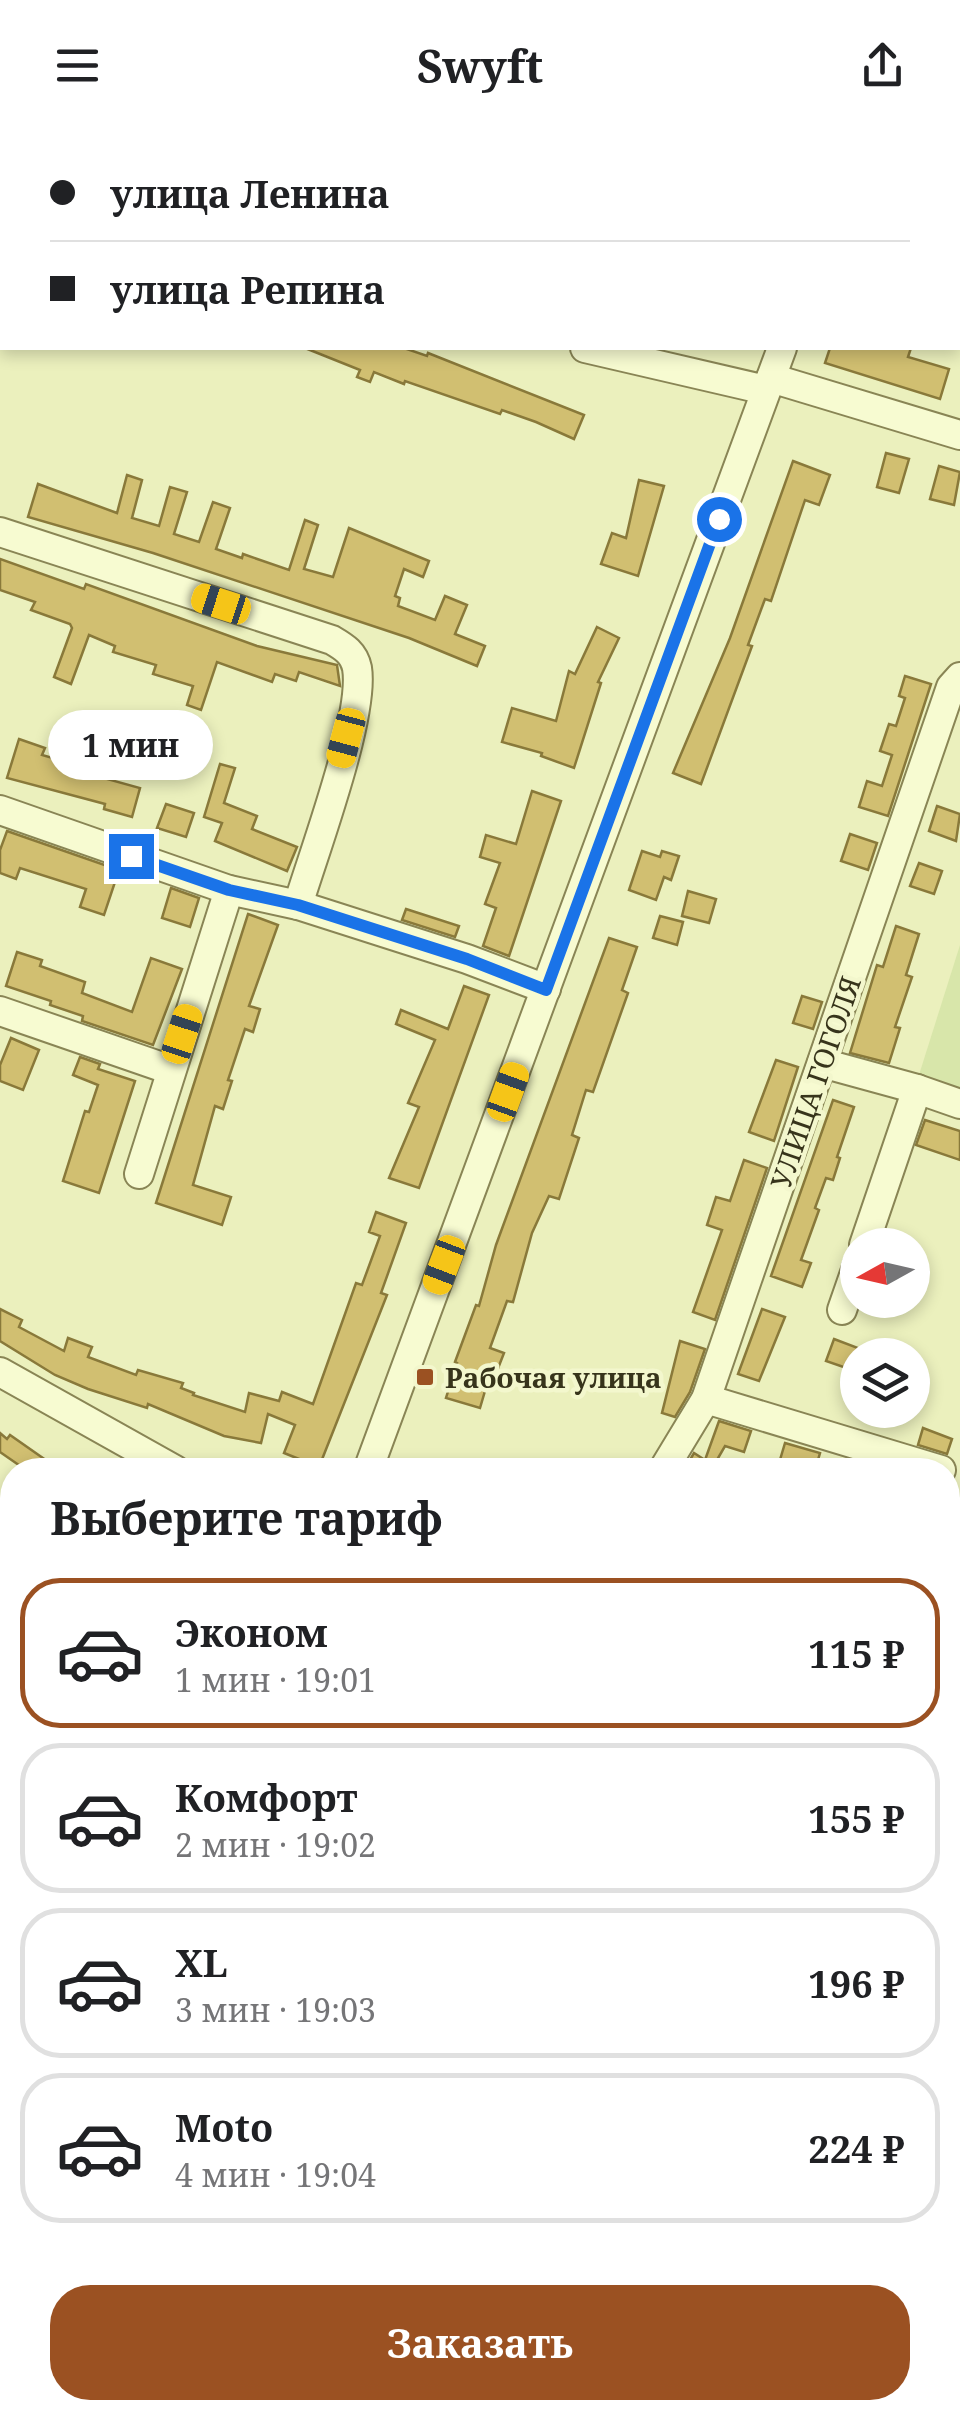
<!DOCTYPE html>
<html lang="ru">
<meta charset="utf-8">
<style>
:root{--surface:#fff;--page:#f2f2f2;--text:#202124;--muted:#757577;--line:#e0e0e0;--accent:#9b5122}
body{margin:0;font-family:"Noto Serif",serif;background:var(--page);color:var(--text);height:100vh;display:flex;flex-direction:column;font-size:38px;white-space:nowrap}
*{box-sizing:border-box;margin:0}
p{font-size:32px;color:var(--muted)}
.icon{flex:none;width:55px;height:55px;fill:none;stroke:currentColor;stroke-width:2;stroke-linecap:round;stroke-linejoin:round}
.map{position:relative;flex:1;overflow:hidden}
.sheet{position:absolute;left:0px;top:1328px;width:960px;height:962px;display:flex;flex-direction:column;background:var(--surface);border-radius:40px 40px 0 0;box-shadow:0 5px 15px #0003}
.sheet>*{flex:none}
.top-card{position:absolute;left:0px;top:0px;width:960px;height:220px;box-shadow:0 5px 15px #0003;display:grid;align-content:center;height:220px;padding:0 50px;background:var(--surface)}
.needle{width:65px;rotate:262deg}
.tools{position:absolute;left:840px;top:1098px;display:grid;gap:20px}
.tools a{display:grid;place-items:center;width:90px;height:90px;border-radius:50%;background:var(--surface);box-shadow:0 5px 15px #0003;font-size:50px}
.end{position:absolute;width:45px;height:45px;margin:-22px;border:12px solid #1a73e8;background:#fff;box-shadow:0 0 0 5px #fff}
.from{border-radius:50%}
.bubble{position:absolute;height:70px;border-radius:35px;background:var(--surface);box-shadow:0 5px 15px #0003;font-size:32px;font-weight:700;line-height:70px;text-align:center}
.car{position:absolute;width:30px;height:60px;margin:-30px -15px;border-radius:12px;box-shadow:0 0 8px 2px #0007;background:linear-gradient(#f5c518 24%,#345 0 40%,#f5c518 0 76%,#345 0 86%,#f5c518 0)}
.top-card b{display:flex;align-items:center;gap:35px;height:95px;font-size:38px}
.top-card b+b{border-top:2px solid var(--line)}
.top-card i{width:25px;height:25px;background:var(--text)}
ul{padding:0;list-style:none}
li{display:flex;align-items:center;gap:30px;height:150px;margin:0 20px 15px;padding:0 30px;border:5px solid var(--line);border-radius:40px}
li div{flex:1}
li b{display:block;font-size:38px}
li em{font-style:normal;font-weight:700}
li.selected{border-color:var(--accent)}
li>.icon{width:90px;height:90px;stroke-width:1.5}
h2{padding:0 50px;font-size:45px;line-height:120px}
.cta{display:flex;gap:20px;margin-top:auto;padding:20px 50px}
.cta a{flex:1;height:115px;border-radius:40px;background:var(--accent);color:#fff;font-size:40px;font-weight:700;line-height:115px;text-align:center}
header{display:flex;justify-content:space-between;align-items:center;height:130px;padding:0 50px;background:var(--surface);font-size:45px;font-weight:700}
.map>svg:first-child{display:block}
.farmland{fill:#d8e6aa}
.building{fill:#d1bf71;stroke:#89793a;stroke-width:2.5}
.lines{fill:none;stroke-linecap:round;stroke-linejoin:round}
.minor-casing{stroke:#898555;stroke-width:32}
.minor{stroke:#f7fbd1;stroke-width:28}
.route{stroke:#1a73e8;stroke-width:12}
.poi-dot{fill:#9b5122;stroke:#f3f7cd;stroke-width:4}
.labels{text-anchor:middle;dominant-baseline:central;stroke-width:9;stroke-linejoin:round;paint-order:stroke}
.street-label{font-size:28px;fill:#37341b;stroke:#f3f7cd}
.poi-label{font-size:28px;font-weight:bold;fill:#37341b;stroke:#f3f7cd;text-anchor:start}
</style>
<header><svg class="icon" aria-label="menu" viewBox="0 0 24 24"><path d="M4 6h16M4 12h16M4 18h16"/></svg>Swyft<svg class="icon" aria-label="share" viewBox="0 0 24 24"><path d="M12 15V3M7 8l5-5 5 5M5 13v7h14v-7"/></svg></header>
<div class="map">
<svg width="960" height="2289" viewBox="0 0 960 2289">
<rect width="100%" height="100%" fill="#ebf0bd"/>
<polygon class="farmland" points="960,815 960,963 918,948"/>
<g class="building">
<polygon points="305,218 404,218 427,226 428,223 584,285 574,309 536,292 502,280 500,284 405,251 404,254 374,242 370,252 357,247 360,240"/>
<polygon points="830,218 911,218 908,227 949,239 940,269 825,233"/>
<polygon points="886,323 909,329 899,363 877,357"/>
<polygon points="793,331 830,345 819,375 805,370 771,471 765,469 748,515 752,516 701,654 673,643 730,508"/>
<polygon points="939,336 960,342 954,375 930,369"/>
<polygon points="127,345 142,350 132,388 159,396 170,357 187,362 174,404 199,412 213,372 230,378 216,419 242,428 243,424 289,440 305,390 318,395 304,439 333,447 349,398 429,431 423,447 404,439 395,466 400,468 398,476 435,490 445,466 467,475 455,504 485,516 477,536 409,508 153,423 28,387 38,354 117,383"/>
<polygon points="639,350 664,356 638,446 601,434 612,403 626,408"/>
<polygon points="0,429 84,459 86,454 257,516 337,535 340,556 299,542 296,551 275,544 272,552 217,532 201,580 187,575 193,556 153,544 156,535 113,522 115,516 89,505 71,554 54,547 72,498 70,494 31,480 35,472 0,460"/>
<polygon points="597,497 619,508 598,552 601,553 574,638 541,626 542,623 502,612 512,578 556,591 569,541 575,544"/>
<polygon points="905,546 931,554 888,686 859,677 867,651 882,656 892,625 880,621 889,594 896,596 905,568 899,566"/>
<polygon points="19,609 45,618 42,625 91,639 89,644 140,658 132,687 104,679 105,674 7,648"/>
<polygon points="146,615 177,624 171,644 140,634"/>
<polygon points="220,634 235,638 224,673 257,686 252,699 297,717 287,741 215,711 222,693 204,687"/>
<polygon points="532,661 561,671 509,826 483,816 496,778 485,774 500,733 480,727 486,705 516,714"/>
<polygon points="166,674 194,683 186,707 157,698"/>
<polygon points="937,676 960,684 956,711 929,701"/>
<polygon points="7,701 119,740 104,785 80,777 86,759 20,738 16,749 0,743 0,720"/>
<polygon points="850,704 877,713 868,740 841,731"/>
<polygon points="642,721 660,727 662,721 679,726 671,750 664,747 656,770 629,760"/>
<polygon points="919,733 942,741 934,764 910,756"/>
<polygon points="171,758 199,768 190,797 162,788"/>
<polygon points="688,761 716,769 709,793 682,786"/>
<polygon points="406,779 459,796 455,807 402,790"/>
<polygon points="248,784 278,795 249,876 260,879 253,902 245,899 228,950 232,951 223,979 215,976 193,1055 231,1067 222,1095 156,1073"/>
<polygon points="660,786 683,792 677,815 653,808"/>
<polygon points="896,796 919,804 906,845 912,847 895,897 900,898 889,933 850,923 877,835 883,837"/>
<polygon points="609,808 637,817 622,860 628,863 593,962 586,960 572,1005 579,1008 559,1069 549,1066 532,1103 513,1172 507,1171 490,1218 504,1223 495,1246 490,1244 480,1278 446,1268 457,1233 455,1232 476,1175 479,1176 496,1115"/>
<polygon points="17,822 42,830 40,836 85,852 82,863 132,882 151,828 182,839 153,915 82,891 83,886 50,875 51,871 6,856"/>
<polygon points="464,856 489,865 419,1058 389,1048 419,977 408,973 435,910 396,894 401,880 448,899"/>
<polygon points="802,866 822,872 813,899 793,893"/>
<polygon points="11,908 39,920 23,960 0,951 0,935"/>
<polygon points="80,927 100,934 98,939 135,951 99,1063 63,1051 85,981 89,982 98,955 73,945"/>
<polygon points="776,930 798,937 774,1011 749,1002"/>
<polygon points="833,970 854,977 837,1027 840,1028 833,1050 826,1048 815,1078 819,1080 801,1130 811,1133 802,1157 771,1146"/>
<polygon points="925,990 960,1001 960,1030 916,1015"/>
<polygon points="744,1030 767,1038 715,1190 693,1182 722,1100 707,1095 716,1067 730,1071"/>
<polygon points="376,1082 406,1093 381,1163 387,1165 319,1337 284,1323 295,1295 268,1284 261,1313 224,1306 148,1274 147,1278 88,1259 55,1245 0,1211 0,1179 22,1190 19,1197 64,1221 68,1208 92,1217 88,1227 136,1245 138,1240 183,1253 181,1258 194,1263 193,1265 245,1282 249,1263 279,1271 282,1262 313,1274 356,1153 362,1155 380,1106 369,1102"/>
<polygon points="762,1179 785,1187 759,1251 738,1244"/>
<polygon points="834,1209 858,1218 858,1242 826,1231"/>
<polygon points="680,1211 705,1219 690,1262 675,1287 662,1283"/>
<polygon points="719,1291 751,1301 744,1322 725,1316 714,1335 723,1340 684,1340 694,1323 705,1330"/>
<polygon points="923,1298 952,1309 947,1324 918,1315"/>
<polygon points="0,1303 7,1309 10,1305 60,1340 26,1340 0,1322"/>
<polygon points="785,1313 820,1323 815,1340 777,1340"/>
</g>
<g class="lines">
<defs>
<g id="minor">
<polyline points="955,0 960,2"/>
<polyline points="858,2 859,0"/>
<polyline points="0,37 2,38"/>
<polyline points="585,218 766,260"/>
<polyline points="771,248 960,305"/>
<path d="M0,402l332,108c12,7 22,13 25,28 8,48 -43,184 -59,237"/>
<polyline points="0,680 229,760 298,775 467,829 546,859"/>
<polyline points="0,881 171,940"/>
<polyline points="822,933 917,959 960,974"/>
<polyline points="139,1044 229,760"/>
<polyline points="864,1115 917,959"/>
<polyline points="842,1180 858,1134"/>
<polyline points="0,1242 175,1340"/>
<polyline points="706,1269 941,1340"/>
<polyline points="368,1340 782,218"/>
<polyline points="663,1340 706,1269 951,557 960,547"/>
<polyline points="0,1569 4,1564 12,1562"/>
<polyline points="948,1581 960,1585"/>
<polyline points="0,1718 12,1721"/>
<polyline points="133,2278 192,2289"/>
<polyline points="51,2289 57,2278"/>
<polyline points="387,2289 390,2278"/>
</g>
</defs>
<use href="#minor" class="minor-casing"/>
<use href="#minor" class="minor"/>
</g>
<g class="lines">
<polyline class="route" points="131,726 229,760 298,775 467,829 546,860 719,389"/>
</g>
<rect class="poi-dot" x="415" y="1237" width="20" height="20" rx="5"/>
<g class="labels">
<g class="street-label">
<text transform="translate(815 952) rotate(-71)">УЛИЦА ГОГОЛЯ</text>
</g>
<g class="poi-label">
<text x="445" y="1247">Рабочая улица</text>
</g>
</g>
</svg>
<div class="tools">
<a><svg class="needle" viewBox="-14 -14 28 28"><path d="M0-13l5 13h-10z" fill="#e53935"/><path d="M0 13l5-13h-10z" fill="#757577"/></svg></a>
<a><svg class="icon" aria-label="layers" viewBox="0 0 24 24"><path d="M12 4l9 5-9 5-9-5zM3 14l9 5 9-5"/></svg></a>
</div>
<i class="end from" style="left:719px;top:389px"></i>
<i class="end" style="left:131px;top:726px"></i>
<div class="bubble" style="left:48px;top:580px;width:165px">1 мин</div>
<i class="car" style="left:221px;top:474px;rotate:288deg"></i>
<i class="car" style="left:346px;top:608px;rotate:195deg"></i>
<i class="car" style="left:182px;top:904px;rotate:18deg"></i>
<i class="car" style="left:508px;top:962px;rotate:20deg"></i>
<i class="car" style="left:444px;top:1135px;rotate:201deg"></i>
<div class="top-card">
<b><i class="from"></i>улица Ленина</b>
<b><i></i>улица Репина</b>
</div>
<section class="sheet">
<h2>Выберите тариф</h2>
<ul>
<li class="selected"><svg class="icon" aria-label="car" viewBox="0 0 24 24"><path d="M5 17H2v-5l4-1 3-4h7l3 4 3 1v5h-3M9 17h6M6 11h13"/><circle cx="7" cy="17" r="2"/><circle cx="17" cy="17" r="2"/></svg><div><b>Эконом</b><p>1 мин · 19:01</p></div><em>115 ₽</em></li>
<li><svg class="icon" aria-label="car" viewBox="0 0 24 24"><path d="M5 17H2v-5l4-1 3-4h7l3 4 3 1v5h-3M9 17h6M6 11h13"/><circle cx="7" cy="17" r="2"/><circle cx="17" cy="17" r="2"/></svg><div><b>Комфорт</b><p>2 мин · 19:02</p></div><em>155 ₽</em></li>
<li><svg class="icon" aria-label="car" viewBox="0 0 24 24"><path d="M5 17H2v-5l4-1 3-4h7l3 4 3 1v5h-3M9 17h6M6 11h13"/><circle cx="7" cy="17" r="2"/><circle cx="17" cy="17" r="2"/></svg><div><b>XL</b><p>3 мин · 19:03</p></div><em>196 ₽</em></li>
<li><svg class="icon" aria-label="car" viewBox="0 0 24 24"><path d="M5 17H2v-5l4-1 3-4h7l3 4 3 1v5h-3M9 17h6M6 11h13"/><circle cx="7" cy="17" r="2"/><circle cx="17" cy="17" r="2"/></svg><div><b>Moto</b><p>4 мин · 19:04</p></div><em>224 ₽</em></li>
</ul>
<div class="cta"><a>Заказать</a></div>
</section>
</div>
